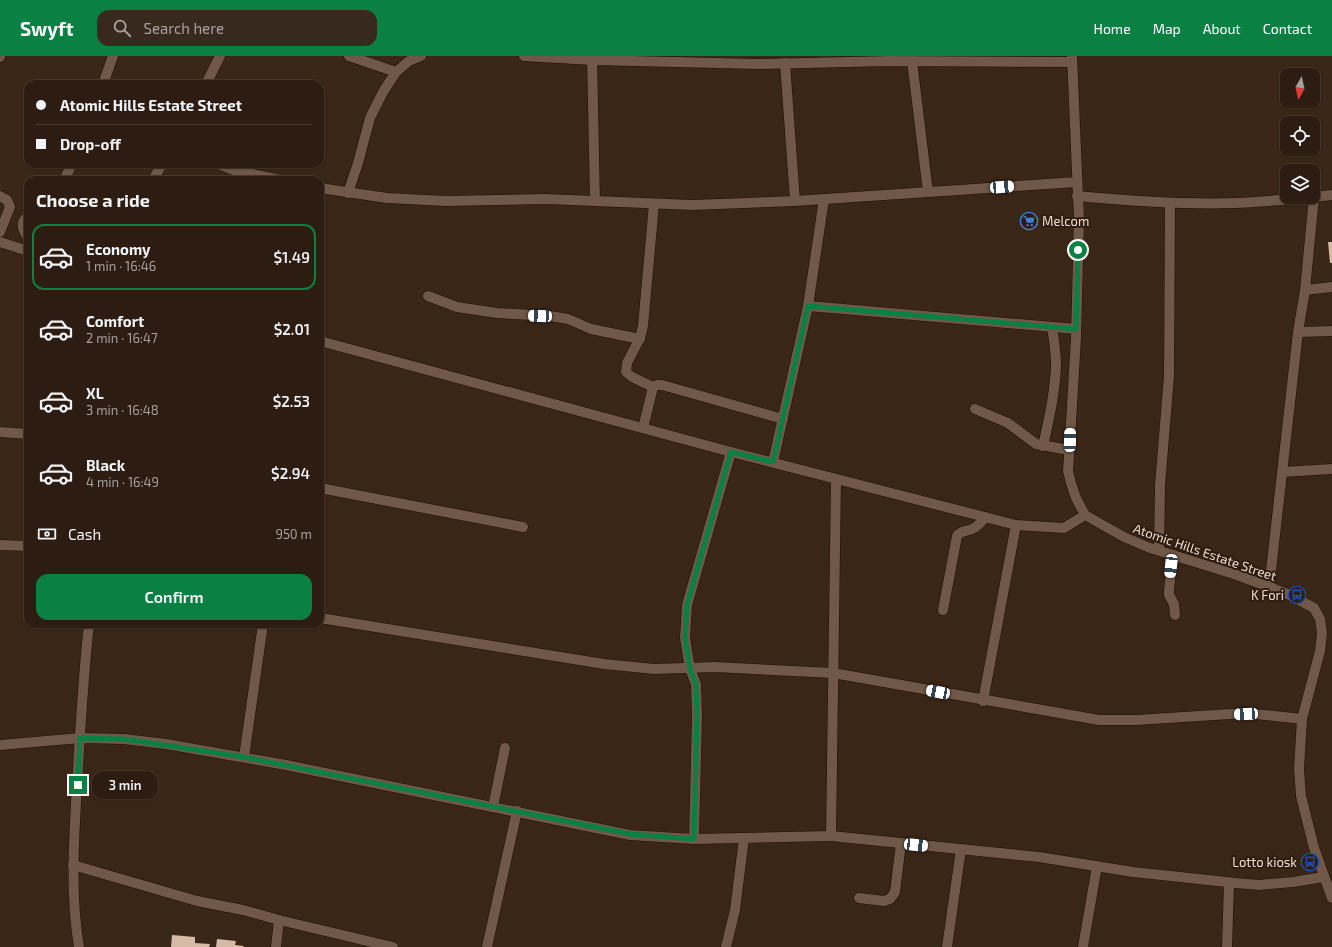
<!DOCTYPE html>
<meta charset="utf-8">
<style>
:root{--surface:#2c1c11;--page:#38291f;--text:#f1f3f6;--muted:#a6a19f;--line:#483a31;--accent:#0b8043}
body{margin:0;font-family:"Exo 2",sans-serif;background:var(--page);color:var(--text);height:100vh;display:flex;flex-direction:column;font-size:15px;white-space:nowrap}
*{box-sizing:border-box;margin:0}
p{font-size:13px;color:var(--muted)}
.icon{flex:none;width:22px;height:22px;fill:none;stroke:currentColor;stroke-width:2;stroke-linecap:round;stroke-linejoin:round}
.map{position:relative;flex:1;overflow:hidden}
.sheet{position:absolute;left:24px;top:120px;width:300px;height:452px;display:flex;flex-direction:column;background:var(--surface);border-radius:12px;box-shadow:0 1px 3px #0004,0 0 0 1px var(--line)}
.sheet>*{flex:none}
.hud{position:absolute;left:24px;top:24px;width:300px;height:88px;border-radius:12px;box-shadow:0 1px 3px #0004,0 0 0 1px var(--line);display:grid;align-content:center;height:88px;padding:0 12px;background:var(--surface)}
.needle{width:26px;rotate:188deg}
.tools{position:absolute;left:1280px;top:12px;display:grid;gap:8px}
.tools a{display:grid;place-items:center;width:40px;height:40px;border-radius:8px;background:var(--surface);box-shadow:0 1px 3px #0004,0 0 0 1px var(--line);font-size:20px}
.end{position:absolute;width:18px;height:18px;margin:-9px;border:5px solid #0b8043;background:#fff;box-shadow:0 0 0 2px #fff}
.from{border-radius:50%}
.bubble{position:absolute;height:28px;border-radius:12px;background:var(--surface);box-shadow:0 1px 3px #0004,0 0 0 1px var(--line);font-size:13px;font-weight:600;line-height:28px;text-align:center}
.car{position:absolute;width:12px;height:24px;margin:-12px -6px;border-radius:5px;box-shadow:0 0 3px 1px #0007;background:linear-gradient(#fff 24%,#345 0 40%,#fff 0 76%,#345 0 86%,#fff 0)}
.hud b{display:flex;align-items:center;gap:14px;height:38px;font-size:15px}
.hud b+b{border-top:1px solid var(--line)}
.hud i{width:10px;height:10px;background:var(--text)}
ul{padding:0;list-style:none}
li{display:flex;align-items:center;gap:12px;height:66px;margin:0 8px 6px;padding:0 4px;border:2px solid transparent;border-radius:12px}
li div{flex:1}
li b{display:block;font-size:15px}
li em{font-style:normal;font-weight:600}
li.selected{border-color:var(--accent)}
li>.icon{width:36px;height:36px;stroke-width:1.5}
h2{padding:0 12px;font-size:18px;line-height:48px}
.pay{display:flex;align-items:center;gap:10px;height:44px;padding:0 12px;font-size:15px}
.pay p{margin-inline-start:auto}
.button{display:flex;gap:8px;margin-top:auto;padding:8px 12px}
.button a{flex:1;height:46px;border-radius:12px;background:var(--accent);color:#fff;font-size:16px;font-weight:600;line-height:46px;text-align:center}
header{display:flex;align-items:center;gap:24px;box-sizing:border-box;height:56px;padding:0 20px;background:var(--accent);color:#fff}
header strong{font-size:19px}
nav{display:flex;gap:22px;margin-inline-start:auto;font-size:14px}
.search{width:280px;height:36px;background:var(--page);display:flex;align-items:center;gap:10px;box-sizing:border-box;padding:0 14px;border-radius:12px;color:var(--muted);font-size:15px}
.map>svg:first-child{display:block}
.building{fill:#d5baa8}
.lines{fill:none;stroke-linecap:round;stroke-linejoin:round}
.minor-casing{stroke:#210e02;stroke-width:11}
.minor{stroke:#6f5848;stroke-width:10}
.route{stroke:#0b8043;stroke-width:5}
.labels{text-anchor:middle;dominant-baseline:central;stroke-width:4;stroke-linejoin:round;paint-order:stroke}
.poi-label{font-size:13px;fill:#ecded5;stroke:#301c0e;text-anchor:end}
.street-label{font-size:13px;fill:#ecded5;stroke:#301c0e}
</style>
<header>
<strong>Swyft</strong>
<div class="search"><svg class="icon" aria-label="search" viewBox="0 0 24 24"><circle cx="10" cy="10" r="6"/><path d="M15 15l6 6"/></svg>Search here</div>
<nav><a>Home</a><a>Map</a><a>About</a><a>Contact</a></nav>
</header>
<div class="map">
<svg width="1332" height="891" viewBox="0 0 1332 891">
<rect width="100%" height="100%" fill="#3a2617"/>
<g class="building">
<polygon points="1328,186 1332,186 1332,207 1330,207"/>
<polygon points="172,879 195,881 195,887 210,888 209,891 171,891"/>
<polygon points="217,883 236,885 235,889 244,890 243,891 216,891"/>
</g>
<g class="lines">
<defs>
<g id="minor">
<polyline points="349,0 396,16"/>
<polyline points="524,0 592,4 758,8 890,5 1072,6"/>
<polyline points="592,0 595,145"/>
<polyline points="1072,0 1079,163 1076,282 1069,400 1068,415 1071,427 1076,442 1085,459 1124,481 1150,492 1237,519 1290,539 1314,552 1320,563 1322,577 1320,595 1302,663 1299,713 1301,740 1314,792 1332,842"/>
<polyline points="0,1 0,0"/>
<polyline points="912,5 928,136"/>
<polyline points="785,7 795,145"/>
<polyline points="103,28 113,0"/>
<polyline points="206,28 220,0"/>
<polyline points="219,108 234,114 280,124"/>
<polyline points="64,124 72,108"/>
<polyline points="153,124 162,108"/>
<polyline points="320,132 387,142 446,145 546,143 693,149 795,145 1077,126"/>
<polyline points="348,137 358,107 370,62 383,36 396,16 409,5 421,0"/>
<polyline points="0,140 7,144 10,151 0,176"/>
<path d="M1077,140c53,5 106,9 158,7 32,-1 65,-5 97,-8"/>
<path d="M28,160c-9,7 -5,14 0,22"/>
<polyline points="0,186 28,195"/>
<polyline points="1305,234 1332,231"/>
<polyline points="428,240 457,251 497,257 550,260 568,263 591,273 640,283"/>
<polyline points="808,250 1076,273"/>
<polyline points="1298,276 1332,275"/>
<polyline points="320,285 731,396 1016,469 1064,472 1085,459"/>
<polyline points="653,331 632,321 626,316 627,307 640,282 643,270 654,148"/>
<polyline points="975,353 1008,367 1036,388 1069,394"/>
<polyline points="643,372 653,331 657,329 662,329 783,363"/>
<polyline points="0,376 28,378"/>
<path d="M1043,390c6,-27 12,-53 13,-81 0,-12 -2,-25 -4,-38"/>
<polyline points="773,406 808,250 824,143"/>
<polyline points="1282,416 1332,413"/>
<polyline points="320,432 523,471"/>
<polyline points="0,489 28,490"/>
<polyline points="1159,494 1160,429 1169,320 1170,147"/>
<polyline points="1173,499 1169,534 1169,539 1174,548 1175,559"/>
<polyline points="1269,532 1298,276 1305,234 1314,141"/>
<path d="M943,554l14,-74c4,-6 9,-4 15,-7 6,-2 9,-7 13,-12"/>
<polyline points="320,562 604,608 654,613 715,611 833,617 1099,664 1136,664 1246,657 1302,663"/>
<polyline points="983,645 1016,469"/>
<polyline points="0,689 80,682 124,683 166,688 286,709 630,779 694,783 831,780 1039,801 1133,816 1236,827 1259,829 1293,826 1323,821"/>
<polyline points="244,701 263,568"/>
<polyline points="493,751 505,692"/>
<polyline points="831,780 836,423"/>
<polyline points="694,783 697,660 696,628 690,613 685,582 687,549 731,396"/>
<polyline points="73,809 197,845 243,854 279,864 393,891"/>
<polyline points="859,842 884,845 890,843 895,836 901,787"/>
<path d="M79,891c-9,-53 -5,-108 -2,-162 3,-53 6,-107 12,-161"/>
<polyline points="276,891 279,864"/>
<polyline points="487,891 517,755"/>
<polyline points="726,891 735,854 744,782"/>
<polyline points="947,891 961,793"/>
<polyline points="1083,891 1097,810"/>
<polyline points="1227,891 1229,827"/>
</g>
</defs>
<use href="#minor" class="minor-casing"/>
<use href="#minor" class="minor"/>
</g>
<g class="lines">
<polyline class="route" points="78,729 80,682 124,683 244,701 630,778 694,783 697,660 696,628 690,613 685,582 687,549 731,396 773,406 808,250 1076,273 1078,194"/>
</g>
<defs>
<symbol id="supermarket-ring" viewBox="-11 -11 22 22"><circle r="9.5" fill="#301c0e" stroke="#3f7fe0" stroke-width="1.5"/><path d="M-6-5.5h2.5l.6 2H6L4.5 2H-2.5L-4.4-4H-6ZM-1.5 3.2a1.3 1.3 0 1 0 .1 0ZM3 3.2a1.3 1.3 0 1 0 .1 0Z" fill="#3f7fe0"/></symbol>
<symbol id="bus-ring" viewBox="-11 -11 22 22"><circle r="9.5" fill="#301c0e" stroke="#1a4fb4" stroke-width="1.5"/><path d="M-5-6H5V4H4V6H2V4H-2V6H-4V4H-5ZM-3.5-4V0h7V-4ZM-3.5 1.2v1.5H-2V1.2ZM2 1.2v1.5H3.5V1.2Z" fill="#1a4fb4"/></symbol>
</defs>
<g fill-rule="evenodd">
<use href="#supermarket-ring" x="1019" y="155" width="20" height="20"/>
<use href="#bus-ring" x="1287" y="529" width="20" height="20"/>
<use href="#bus-ring" x="1300" y="796" width="20" height="20"/>
</g>
<g class="labels">
<g class="poi-label">
<text x="1042" y="165" text-anchor="start">Melcom</text>
<text x="1284" y="539">K Fori</text>
<text x="1297" y="806">Lotto kiosk</text>
</g>
<g class="street-label">
<text transform="translate(1205 496) rotate(19)">Atomic Hills Estate Street</text>
</g>
</g>
</svg>
<div class="tools">
<a><svg class="needle" viewBox="-14 -14 28 28"><path d="M0-13l5 13h-10z" fill="#e53935"/><path d="M0 13l5-13h-10z" fill="#a6a19f"/></svg></a>
<a><svg class="icon" aria-label="locate" viewBox="0 0 24 24"><circle cx="12" cy="12" r="6"/><path d="M12 2v4M12 18v4M2 12h4M18 12h4"/></svg></a>
<a><svg class="icon" aria-label="layers" viewBox="0 0 24 24"><path d="M12 4l9 5-9 5-9-5zM3 14l9 5 9-5"/></svg></a>
</div>
<i class="end from" style="left:1078px;top:194px"></i>
<i class="end" style="left:78px;top:729px"></i>
<div class="bubble" style="left:92px;top:715px;width:66px">3 min</div>
<i class="car" style="left:1002px;top:131px;rotate:86deg"></i>
<i class="car" style="left:540px;top:260px;rotate:272deg"></i>
<i class="car" style="left:1070px;top:384px;rotate:1deg"></i>
<i class="car" style="left:1171px;top:510px;rotate:186deg"></i>
<i class="car" style="left:938px;top:636px;rotate:281deg"></i>
<i class="car" style="left:1246px;top:658px;rotate:267deg"></i>
<i class="car" style="left:916px;top:789px;rotate:96deg"></i>
<div class="hud">
<b><i class="from"></i>Atomic Hills Estate Street</b>
<b><i></i>Drop-off</b>
</div>
<section class="sheet">
<h2>Choose a ride</h2>
<ul>
<li class="selected"><svg class="icon" aria-label="car" viewBox="0 0 24 24"><path d="M5 17H2v-5l4-1 3-4h7l3 4 3 1v5h-3M9 17h6M6 11h13"/><circle cx="7" cy="17" r="2"/><circle cx="17" cy="17" r="2"/></svg><div><b>Economy</b><p>1 min · 16:46</p></div><em>$1.49</em></li>
<li><svg class="icon" aria-label="car" viewBox="0 0 24 24"><path d="M5 17H2v-5l4-1 3-4h7l3 4 3 1v5h-3M9 17h6M6 11h13"/><circle cx="7" cy="17" r="2"/><circle cx="17" cy="17" r="2"/></svg><div><b>Comfort</b><p>2 min · 16:47</p></div><em>$2.01</em></li>
<li><svg class="icon" aria-label="car" viewBox="0 0 24 24"><path d="M5 17H2v-5l4-1 3-4h7l3 4 3 1v5h-3M9 17h6M6 11h13"/><circle cx="7" cy="17" r="2"/><circle cx="17" cy="17" r="2"/></svg><div><b>XL</b><p>3 min · 16:48</p></div><em>$2.53</em></li>
<li><svg class="icon" aria-label="car" viewBox="0 0 24 24"><path d="M5 17H2v-5l4-1 3-4h7l3 4 3 1v5h-3M9 17h6M6 11h13"/><circle cx="7" cy="17" r="2"/><circle cx="17" cy="17" r="2"/></svg><div><b>Black</b><p>4 min · 16:49</p></div><em>$2.94</em></li>
</ul>
<div class="pay"><svg class="icon" aria-label="cash" viewBox="0 0 24 24"><path d="M3 7h18v10H3z"/><circle cx="12" cy="12" r="2"/></svg>Cash<p>950 m</p></div>
<div class="button"><a>Confirm</a></div>
</section>
</div>
